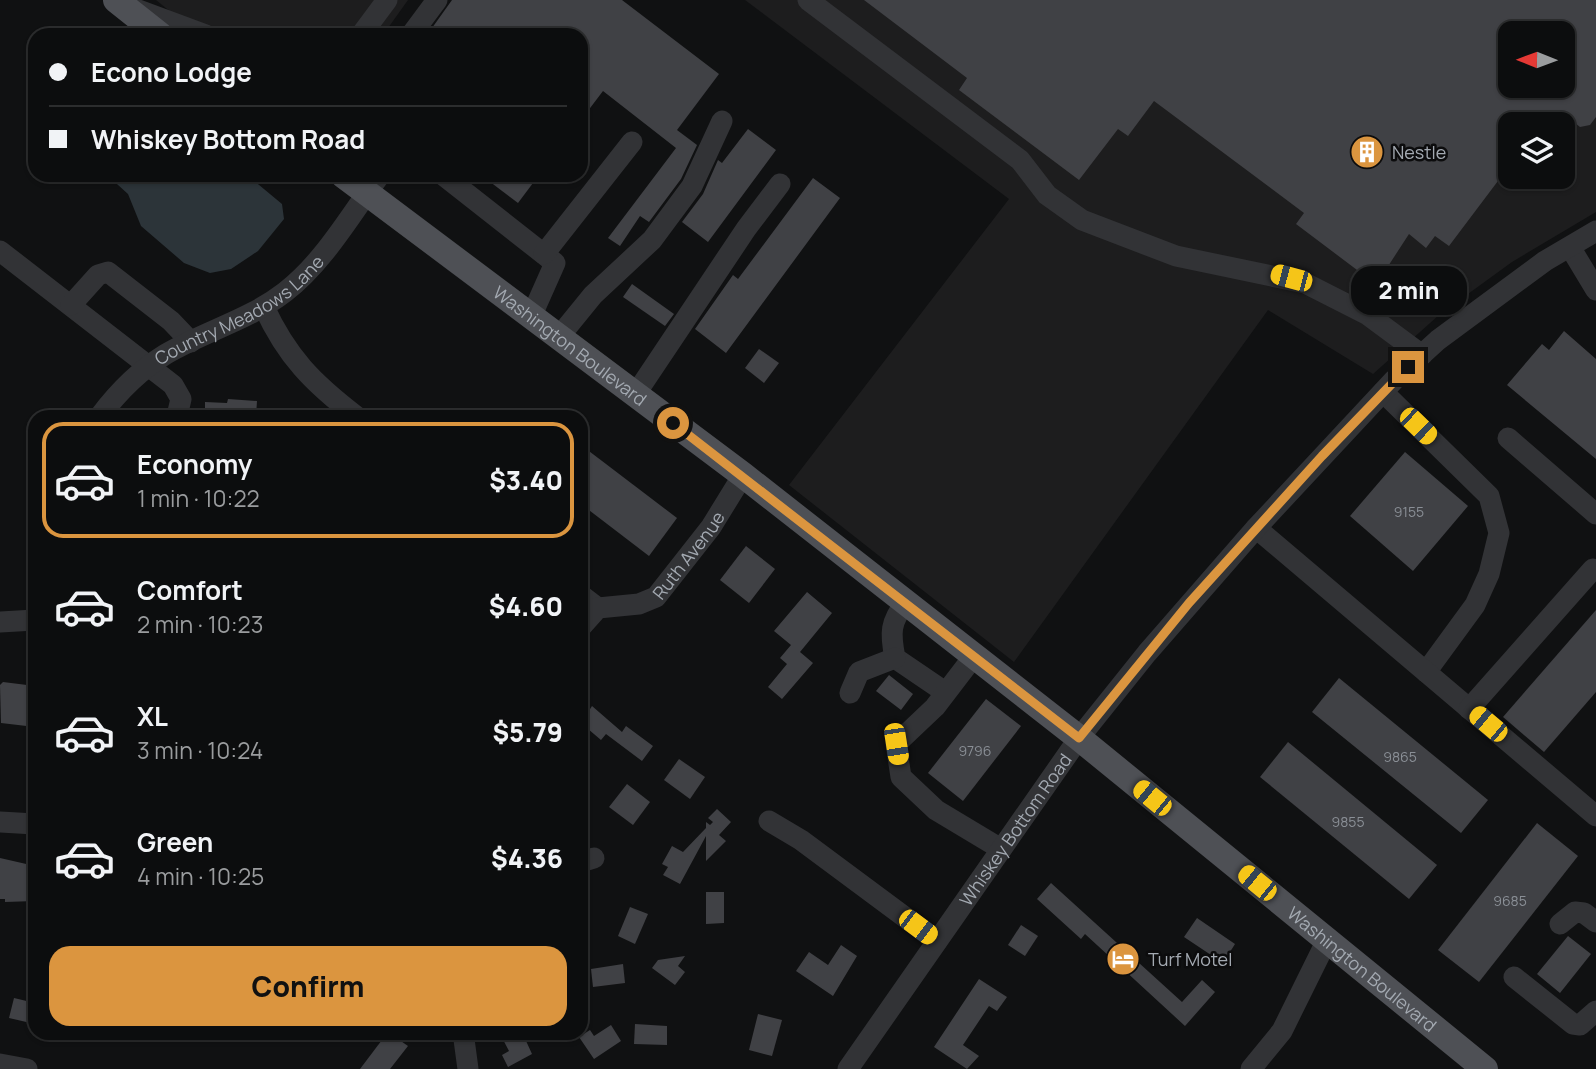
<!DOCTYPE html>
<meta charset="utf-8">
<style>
:root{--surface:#0c0d0e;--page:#1a1b1c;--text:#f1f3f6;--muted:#9a9c9e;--line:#2c2d2e;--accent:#db953f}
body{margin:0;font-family:Manrope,sans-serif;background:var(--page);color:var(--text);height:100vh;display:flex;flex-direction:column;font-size:26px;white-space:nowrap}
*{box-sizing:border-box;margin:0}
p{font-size:23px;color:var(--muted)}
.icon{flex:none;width:38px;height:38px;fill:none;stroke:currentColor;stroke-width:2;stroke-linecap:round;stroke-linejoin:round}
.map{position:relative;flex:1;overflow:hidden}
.sheet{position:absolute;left:28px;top:410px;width:560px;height:630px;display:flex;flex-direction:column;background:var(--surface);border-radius:21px;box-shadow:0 2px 5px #0004,0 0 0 2px var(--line)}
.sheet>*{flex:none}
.hud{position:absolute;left:28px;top:28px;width:560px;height:154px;border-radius:21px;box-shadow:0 2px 5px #0004,0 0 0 2px var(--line);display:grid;align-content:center;height:154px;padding:0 21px;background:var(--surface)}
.needle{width:46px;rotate:271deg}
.tools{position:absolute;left:1498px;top:21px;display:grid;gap:14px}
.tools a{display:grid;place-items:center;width:77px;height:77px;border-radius:14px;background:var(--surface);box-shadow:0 2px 5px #0004,0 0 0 2px var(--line);font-size:35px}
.end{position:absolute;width:32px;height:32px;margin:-16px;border:9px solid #db953f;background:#111;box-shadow:0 0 0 4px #111}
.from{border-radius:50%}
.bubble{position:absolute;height:49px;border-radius:21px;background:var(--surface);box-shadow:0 2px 5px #0004,0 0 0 2px var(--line);font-size:23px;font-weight:800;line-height:49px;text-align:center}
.car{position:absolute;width:21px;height:42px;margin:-21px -10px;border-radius:9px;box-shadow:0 0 5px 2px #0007;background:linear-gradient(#f5c518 24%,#345 0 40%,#f5c518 0 76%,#345 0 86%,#f5c518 0)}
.hud b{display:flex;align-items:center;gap:24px;height:66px;font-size:26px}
.hud b+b{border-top:2px solid var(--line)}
.hud i{width:18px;height:18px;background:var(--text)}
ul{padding:12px 0 0;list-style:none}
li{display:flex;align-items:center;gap:21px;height:116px;margin:0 14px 10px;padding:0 7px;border:4px solid transparent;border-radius:21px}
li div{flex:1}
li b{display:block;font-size:26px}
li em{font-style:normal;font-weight:800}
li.on{border-color:var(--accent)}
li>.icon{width:63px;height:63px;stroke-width:1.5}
.action{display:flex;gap:14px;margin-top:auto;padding:14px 21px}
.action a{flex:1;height:80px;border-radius:21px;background:var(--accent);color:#111;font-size:28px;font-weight:800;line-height:80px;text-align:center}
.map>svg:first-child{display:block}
.built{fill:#1d1d1e;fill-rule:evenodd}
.water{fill:#2c3439}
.building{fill:#404145;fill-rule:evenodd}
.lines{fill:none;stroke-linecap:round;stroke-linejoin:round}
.minor{stroke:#323336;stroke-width:21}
.major{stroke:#4e5055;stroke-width:26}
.route{stroke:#db953f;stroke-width:9}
.labels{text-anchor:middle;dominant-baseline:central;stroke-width:5;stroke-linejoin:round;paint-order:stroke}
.number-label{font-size:14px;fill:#8a8f96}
.poi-label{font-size:18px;fill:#a3a9b1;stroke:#0c0c0d;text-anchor:start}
.street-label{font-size:18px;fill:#a3a9b1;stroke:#0c0c0d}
</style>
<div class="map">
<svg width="1596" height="1069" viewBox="0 0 1596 1069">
<rect width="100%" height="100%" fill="#101112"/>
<g class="built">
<polygon points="156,0 408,0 383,35 199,35"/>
<path d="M745,0h851v212l-84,50 -73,53 -66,59 -105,-64 -254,352 -225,-177 220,-286zM1510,33h53v53h-53zM1510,124h53v53h-53z"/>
</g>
<polygon class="water" points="107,175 247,175 282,204 284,219 258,251 231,269 210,273 184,263 141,226 128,194"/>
<g class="building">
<polygon points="452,0 622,0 719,74 677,130 697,145 681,179 649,222 640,216 620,246 608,238 676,148 603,91 581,120 581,35 427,35"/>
<path d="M864,0h732v117l-6,8 -10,2 -5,-4 -12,16v-15h-53v41l-61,81 -14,-10 -9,12 -17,-14 -26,40 -6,-5 -8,10 -73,-55 8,-11 -150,-112 -26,35 -10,-7 -39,51 -120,-90 8,-12zM1510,33h53v53h-53z"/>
<polygon points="748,129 776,150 708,242 682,222 703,194 718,160 722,163"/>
<polygon points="481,175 539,175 518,203"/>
<polygon points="813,178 840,198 726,353 695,329 733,275 738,279"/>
<polygon points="632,284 674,314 665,326 623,297"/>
<polygon points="1564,331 1596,359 1596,459 1507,385 1542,344 1549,350"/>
<polygon points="759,349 779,363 764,383 745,368"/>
<polygon points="228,399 257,401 256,416 205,416 205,402 227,403"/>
<polygon points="581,445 677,518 649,556 581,504"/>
<polygon points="1405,452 1468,506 1413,571 1350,516"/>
<polygon points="746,546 775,569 749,603 720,580"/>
<polygon points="807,592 832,613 800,652 813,663 782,699 768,687 787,664 780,658 791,645 774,631"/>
<polygon points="1596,610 1596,692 1544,752 1503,717"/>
<polygon points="889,675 913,694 901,710 876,691"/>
<polygon points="1339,678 1488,800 1461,833 1312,712"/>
<polygon points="3,682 35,686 35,727 1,723 0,685"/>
<polygon points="986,699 1021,726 963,801 928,773"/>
<polygon points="592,706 622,732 626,726 653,746 642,761 606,734 601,740 581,723"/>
<polygon points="1288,742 1437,865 1409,899 1260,777"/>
<polygon points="679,759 705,777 690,799 664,780"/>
<polygon points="627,784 650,802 633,825 609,807"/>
<polygon points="717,809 731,822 719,835 726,841 706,861 706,836 680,884 663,875 668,867 662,864 672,846 683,852 706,828 706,822 710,825 713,822 708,818"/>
<polygon points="1537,823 1578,856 1479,982 1438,950"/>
<polygon points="0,858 35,866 35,901 5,902 5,899 0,899"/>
<polygon points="1051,883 1182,1002 1202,980 1215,992 1185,1026 1085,934 1081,939 1037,899"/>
<polygon points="706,892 724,892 724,923 706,924"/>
<polygon points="630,907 648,914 635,944 618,936"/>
<polygon points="1197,918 1235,944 1223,963 1184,937"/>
<polygon points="1021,925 1038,936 1025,956 1008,945"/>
<polygon points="1568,936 1591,954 1560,993 1537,974"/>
<polygon points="841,945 857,956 833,996 796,971 809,952 828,965"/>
<polygon points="685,956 678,966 685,972 675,985 652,968 658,960"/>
<polygon points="623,964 625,983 593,987 591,969"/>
<polygon points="979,979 1007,997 997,1011 989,1006 963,1045 979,1056 967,1069 934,1047"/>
<polygon points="14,998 35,1003 35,1024 9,1018"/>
<polygon points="758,1014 782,1020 772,1056 749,1050"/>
<polygon points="635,1024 667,1026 667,1045 634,1044"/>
<polygon points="611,1025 621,1041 594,1059 579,1037 590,1030 594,1036"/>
<polygon points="388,1032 408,1046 390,1069 360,1069"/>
<polygon points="499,1032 522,1032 532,1054 508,1067 502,1055 509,1051"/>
</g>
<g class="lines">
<g class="minor">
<polyline points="808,0 1020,160 1047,195 1082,220 1176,256 1305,283 1368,315 1422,355"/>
<polyline points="133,8 206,35"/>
<polyline points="361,35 387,0"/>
<polyline points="411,35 437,0"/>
<polyline points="443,175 555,263 531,317"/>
<polyline points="1570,247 1596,290"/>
<polyline points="0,251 173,385 181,399 177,416"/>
<polyline points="544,254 632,142"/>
<polyline points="71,305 98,275 108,272 171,321 191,342"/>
<path d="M264,307c23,50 49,76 92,109"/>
<polyline points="558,338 593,295 652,240 692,186 722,121"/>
<polyline points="1383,392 1489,496 1499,533 1489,574 1475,605 1426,672"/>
<polyline points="635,395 746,229 780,184"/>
<path id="s1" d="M100,416c18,-24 40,-46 66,-62 39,-23 83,-34 119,-62 39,-30 66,-78 95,-117"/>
<polyline points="1508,438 1596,514"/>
<polyline points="1256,528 1596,816"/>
<polyline points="581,595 598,608"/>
<path d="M906,602c-16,20 -16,31 -11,56l50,34"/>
<polyline points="0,622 35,620"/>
<path id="s2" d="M581,627l17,-19 41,-4 17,-7 55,-70 32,-52"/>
<polyline points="974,656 935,707 896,744 901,777 936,810 1001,849"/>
<polyline points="850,693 859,672 895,658"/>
<polyline points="1469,709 1593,569"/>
<polyline points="769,821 801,840 937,941"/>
<polyline points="0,822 35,824"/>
<polyline points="581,862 594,858"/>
<polyline points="1560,924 1575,912 1584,913 1596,922"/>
<polyline points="1514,977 1573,1024 1580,1025 1596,1011"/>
<polyline points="463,1032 468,1069"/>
<polyline points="0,1064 27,1069"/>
<path id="s3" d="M848,1069l231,-331 68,-85 109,-125 138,-148 44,-40 107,-79 51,-30"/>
<polyline points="1251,1069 1282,1031 1327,940"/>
</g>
<g class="major">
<polyline points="116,0 160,35"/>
<path id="s4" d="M343,175l400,300 336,263 406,331"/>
</g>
</g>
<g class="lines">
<polyline class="route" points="673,423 1079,738 1189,603 1322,456 1408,367"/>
</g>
<defs>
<symbol id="building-disc" viewBox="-11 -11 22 22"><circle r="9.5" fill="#db953f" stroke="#0c0c0d"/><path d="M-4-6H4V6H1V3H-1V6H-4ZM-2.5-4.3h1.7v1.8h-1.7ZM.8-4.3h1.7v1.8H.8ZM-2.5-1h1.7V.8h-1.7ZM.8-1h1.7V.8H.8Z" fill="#fff"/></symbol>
<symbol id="hotel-disc" viewBox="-11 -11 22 22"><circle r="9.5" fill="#db953f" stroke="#0c0c0d"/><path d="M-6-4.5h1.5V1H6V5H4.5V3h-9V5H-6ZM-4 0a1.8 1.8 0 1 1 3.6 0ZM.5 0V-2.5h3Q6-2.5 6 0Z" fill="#fff"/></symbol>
</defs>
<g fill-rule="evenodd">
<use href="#building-disc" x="1348" y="133" width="38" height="38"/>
<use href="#hotel-disc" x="1104" y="940" width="38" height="38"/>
</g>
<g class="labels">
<g class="number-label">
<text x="1409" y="511">9155</text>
<text x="975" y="750">9796</text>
<text x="1400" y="756">9865</text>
<text x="1348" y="821">9855</text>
<text x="1510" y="900">9685</text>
</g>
<g class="poi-label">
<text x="1392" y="152">Nestle</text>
<text x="1148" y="959">Turf Motel</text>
</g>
<g class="street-label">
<text stroke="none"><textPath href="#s1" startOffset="177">Country Meadows Lane</textPath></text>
<text stroke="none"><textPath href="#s4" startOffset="284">Washington Boulevard</textPath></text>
<text stroke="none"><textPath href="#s2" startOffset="138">Ruth Avenue</textPath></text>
<text stroke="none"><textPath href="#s3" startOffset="292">Whiskey Bottom Road</textPath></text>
<text stroke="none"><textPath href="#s4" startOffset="1292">Washington Boulevard</textPath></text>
</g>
</g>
</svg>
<div class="tools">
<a><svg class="needle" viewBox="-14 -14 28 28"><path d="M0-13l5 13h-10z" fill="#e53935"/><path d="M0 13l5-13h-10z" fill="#9a9c9e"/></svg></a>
<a><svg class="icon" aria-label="layers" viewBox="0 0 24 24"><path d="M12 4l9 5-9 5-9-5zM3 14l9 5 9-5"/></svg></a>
</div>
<i class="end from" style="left:673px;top:423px"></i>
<i class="end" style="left:1408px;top:367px"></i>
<div class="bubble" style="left:1351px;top:266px;width:116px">2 min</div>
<i class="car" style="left:1291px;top:278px;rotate:285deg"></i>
<i class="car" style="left:1418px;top:426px;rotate:134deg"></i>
<i class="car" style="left:1488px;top:724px;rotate:310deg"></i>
<i class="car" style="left:896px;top:744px;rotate:171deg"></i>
<i class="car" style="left:1152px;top:798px;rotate:309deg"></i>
<i class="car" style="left:1257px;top:883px;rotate:309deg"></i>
<i class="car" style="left:918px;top:927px;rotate:127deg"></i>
<div class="hud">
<b><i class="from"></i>Econo Lodge</b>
<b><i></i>Whiskey Bottom Road</b>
</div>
<section class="sheet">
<ul>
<li class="on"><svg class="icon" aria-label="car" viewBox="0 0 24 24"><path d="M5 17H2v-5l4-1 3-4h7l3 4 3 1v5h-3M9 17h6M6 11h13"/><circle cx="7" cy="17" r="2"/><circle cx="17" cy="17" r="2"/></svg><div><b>Economy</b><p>1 min · 10:22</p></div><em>$3.40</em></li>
<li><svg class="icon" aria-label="car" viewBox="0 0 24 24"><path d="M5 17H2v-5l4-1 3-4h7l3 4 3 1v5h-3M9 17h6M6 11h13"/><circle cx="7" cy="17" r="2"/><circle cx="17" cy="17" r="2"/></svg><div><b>Comfort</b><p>2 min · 10:23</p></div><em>$4.60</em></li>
<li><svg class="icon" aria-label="car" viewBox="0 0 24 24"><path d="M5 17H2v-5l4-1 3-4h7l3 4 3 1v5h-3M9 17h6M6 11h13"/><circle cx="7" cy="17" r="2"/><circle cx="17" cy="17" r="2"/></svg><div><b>XL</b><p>3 min · 10:24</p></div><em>$5.79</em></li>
<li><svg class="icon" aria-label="car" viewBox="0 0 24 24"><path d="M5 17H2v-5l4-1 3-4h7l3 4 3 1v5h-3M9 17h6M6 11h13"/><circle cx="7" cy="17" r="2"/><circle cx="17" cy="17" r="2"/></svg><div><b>Green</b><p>4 min · 10:25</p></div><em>$4.36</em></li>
</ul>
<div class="action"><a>Confirm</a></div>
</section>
</div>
